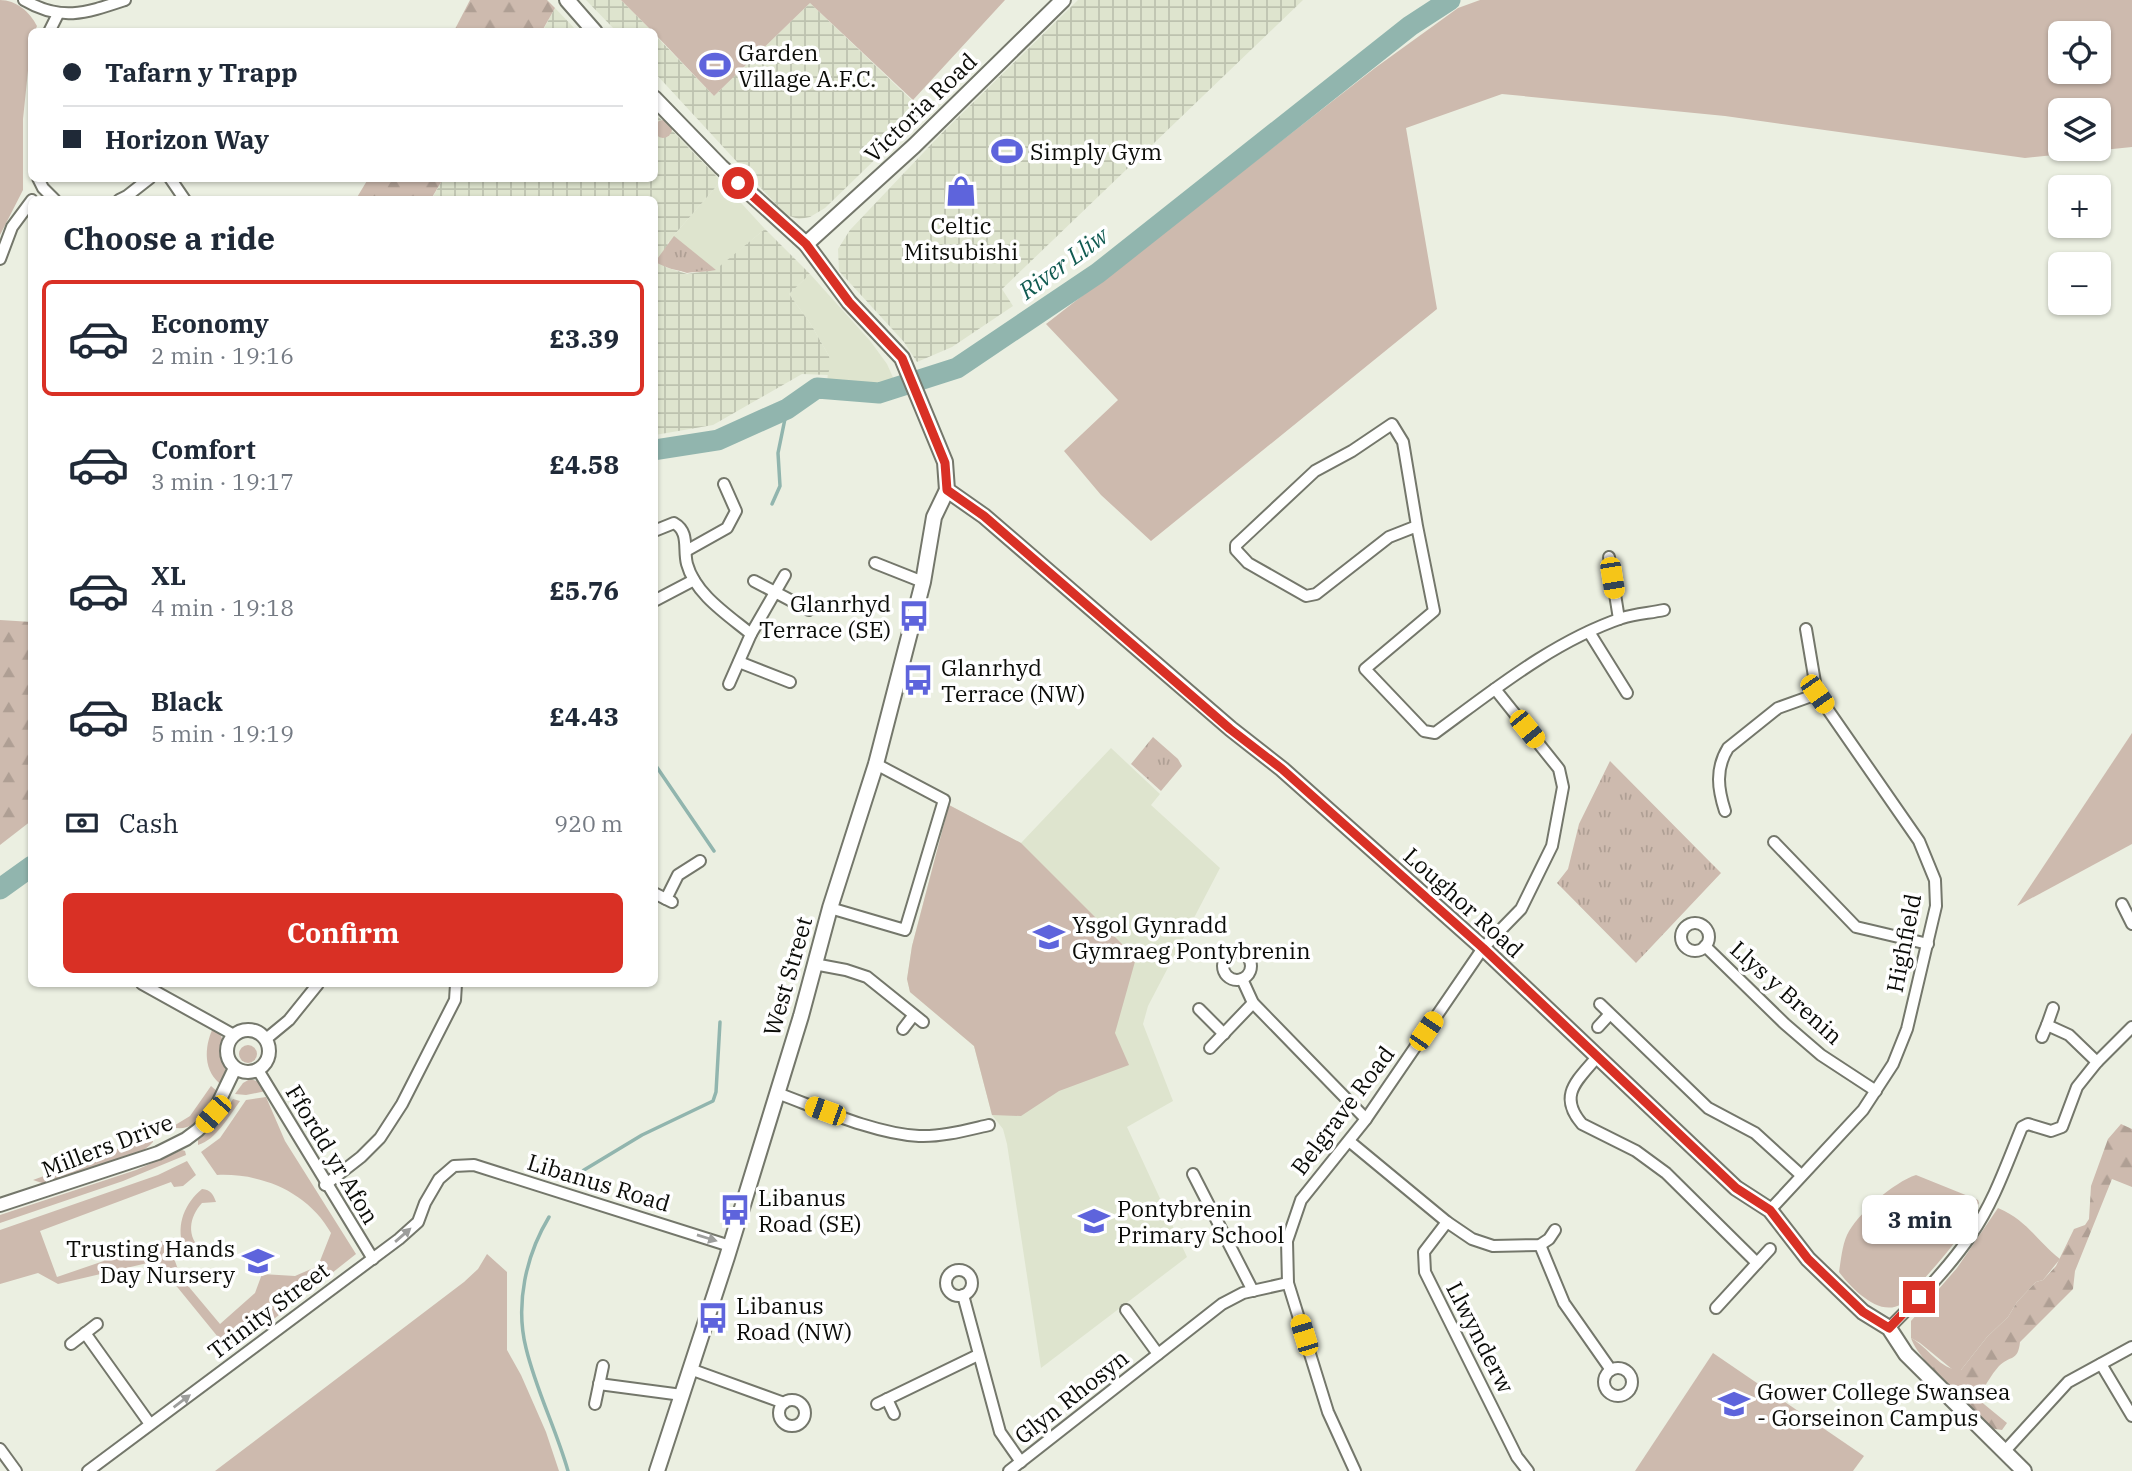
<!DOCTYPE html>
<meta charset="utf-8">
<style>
:root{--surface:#fff;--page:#f2f2f3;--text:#1f2937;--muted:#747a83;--line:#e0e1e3;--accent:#d93025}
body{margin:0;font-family:"IBM Plex Serif",serif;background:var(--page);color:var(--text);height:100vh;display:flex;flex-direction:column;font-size:26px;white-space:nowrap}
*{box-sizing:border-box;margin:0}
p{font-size:23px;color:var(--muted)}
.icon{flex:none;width:38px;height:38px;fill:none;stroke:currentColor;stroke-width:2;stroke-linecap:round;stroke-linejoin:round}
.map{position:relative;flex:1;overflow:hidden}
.sheet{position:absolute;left:28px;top:196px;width:630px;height:791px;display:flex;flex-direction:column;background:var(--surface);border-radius:10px;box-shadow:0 2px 5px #0004}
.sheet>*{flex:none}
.guide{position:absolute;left:28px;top:28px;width:630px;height:154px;border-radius:10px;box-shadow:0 2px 5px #0004;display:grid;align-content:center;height:154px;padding:0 35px;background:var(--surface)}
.fabs{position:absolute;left:2048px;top:21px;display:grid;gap:14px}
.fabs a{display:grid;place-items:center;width:63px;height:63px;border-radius:10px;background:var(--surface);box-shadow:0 2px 5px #0004;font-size:35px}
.end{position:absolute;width:32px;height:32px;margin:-16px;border:9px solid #d93025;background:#fff;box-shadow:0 0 0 4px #fff}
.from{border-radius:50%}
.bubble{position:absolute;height:49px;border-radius:10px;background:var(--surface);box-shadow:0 2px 5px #0004;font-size:23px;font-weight:700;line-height:49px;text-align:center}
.car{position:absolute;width:21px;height:42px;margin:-21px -10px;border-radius:9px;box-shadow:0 0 5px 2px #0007;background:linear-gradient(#f5c518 24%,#345 0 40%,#f5c518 0 76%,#345 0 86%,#f5c518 0)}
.guide b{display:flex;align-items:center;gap:24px;height:66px;font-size:26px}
.guide b+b{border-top:2px solid var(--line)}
.guide i{width:18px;height:18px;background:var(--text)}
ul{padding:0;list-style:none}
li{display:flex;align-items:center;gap:21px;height:116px;margin:0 14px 10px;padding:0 21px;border:4px solid transparent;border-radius:10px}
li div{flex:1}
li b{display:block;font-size:26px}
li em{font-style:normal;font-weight:700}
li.selected{border-color:var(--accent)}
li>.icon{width:63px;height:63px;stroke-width:1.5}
h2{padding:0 35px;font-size:32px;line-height:84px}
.pay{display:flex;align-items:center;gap:18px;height:77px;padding:0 35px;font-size:26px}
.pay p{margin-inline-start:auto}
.action{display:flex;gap:14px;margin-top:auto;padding:14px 35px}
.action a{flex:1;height:80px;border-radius:10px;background:var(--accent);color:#fff;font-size:28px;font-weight:700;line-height:80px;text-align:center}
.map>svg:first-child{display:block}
.built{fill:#dee4ce}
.industrial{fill:url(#industrial-grid)}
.grass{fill:#cdbaae;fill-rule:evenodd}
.forest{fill:url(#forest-firs)}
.park{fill:url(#park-tufts)}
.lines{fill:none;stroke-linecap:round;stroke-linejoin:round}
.stream{stroke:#91b5ae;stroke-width:3.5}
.river{stroke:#91b5ae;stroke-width:21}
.minor-casing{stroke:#74776b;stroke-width:14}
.tertiary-casing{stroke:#74776b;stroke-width:16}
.secondary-casing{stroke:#74776b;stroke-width:18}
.minor{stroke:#fff;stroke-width:10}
.tertiary{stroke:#fff;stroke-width:12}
.secondary{stroke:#fff;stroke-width:14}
.oneway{fill:#9d9e9c}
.route{stroke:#d93025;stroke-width:9}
.labels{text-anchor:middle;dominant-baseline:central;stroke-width:7;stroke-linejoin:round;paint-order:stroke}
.poi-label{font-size:23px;fill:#0b0c08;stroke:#fff;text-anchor:start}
.street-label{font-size:23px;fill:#0b0c08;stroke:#fff}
.water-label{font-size:24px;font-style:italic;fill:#115b52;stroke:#fff}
</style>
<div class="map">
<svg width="2132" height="1471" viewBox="0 0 2132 1471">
<defs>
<pattern id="industrial-grid" width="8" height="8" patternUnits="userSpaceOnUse" patternTransform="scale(1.75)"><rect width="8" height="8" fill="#dee4ce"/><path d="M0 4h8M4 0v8" fill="none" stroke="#bdc2af"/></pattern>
<pattern id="forest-firs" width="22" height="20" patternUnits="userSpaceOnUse" patternTransform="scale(1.75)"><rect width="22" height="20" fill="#cdbaae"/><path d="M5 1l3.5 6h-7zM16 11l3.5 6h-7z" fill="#af9f94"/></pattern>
<pattern id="park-tufts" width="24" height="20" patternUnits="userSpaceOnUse" patternTransform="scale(1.75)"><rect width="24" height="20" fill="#cdbaae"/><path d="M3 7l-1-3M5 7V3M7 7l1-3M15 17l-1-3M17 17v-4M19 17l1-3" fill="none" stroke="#af9f94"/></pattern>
</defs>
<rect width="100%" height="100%" fill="#ebefe1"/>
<g class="built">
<polygon points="721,181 765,229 716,270 668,242"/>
<polygon points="810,274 871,342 887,364 899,391 827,385 829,356 810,323 789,294"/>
<polygon points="1111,748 1160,794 1151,805 1220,868 1148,1006 1143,1024 1173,1101 1127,1127 1187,1257 1041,1368 1007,1144 1003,1129 992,1115 974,1046 910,992 907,979 912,946 949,805 1021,843"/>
</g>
<g class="industrial">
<polygon points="586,0 621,0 652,31 616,31"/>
<polygon points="1078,0 1303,0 1002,289 1013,306 952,347 917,362 904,342 839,271 838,249 850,230 942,133"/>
<polygon points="810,3 924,112 825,208 810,217 799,219 786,215 655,73 654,34 714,96"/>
<polygon points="555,8 577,31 542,32"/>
<polygon points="655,113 721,181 668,242 665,267 687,274 715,270 765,229 810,274 789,294 810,323 829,356 830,366 828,375 802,374 713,425 655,435 654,200 431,200 443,179 654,178"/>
</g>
<g class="grass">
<path d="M0,0c16,0 30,12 37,26l-2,5 -3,1 -9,87v71l-23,45z"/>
<polygon points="621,0 1005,0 913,100 810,3 714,96 655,34 654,32 652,31"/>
<path d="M1480,0h652v147l-107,11 -300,-42 -223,-22 -96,34 31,181 -286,232 -50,-46 -37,-44 54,-51 -72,-76 329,-256 83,-60zM2060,33h38v39h-38zM2060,110h38v39h-38z"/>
<circle cx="663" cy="129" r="9"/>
<path d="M674,236l42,34c-24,4 -39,3 -61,-8z"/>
<polygon points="2132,733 2132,844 2017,906"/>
<polygon points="949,805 1021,843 1136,958 1115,1033 1129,1065 1059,1091 1021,1116 992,1115 974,1046 910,992 907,979 912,946"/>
<path d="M213,1028c12,8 9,12 9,24 0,16 8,16 0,33 -19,-13 -18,-38 -9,-57z"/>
<circle cx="248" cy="1054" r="9"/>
<polygon points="250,1079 260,1082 266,1091 246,1095 235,1094 243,1083"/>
<path d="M211,1086l7,6c-9,17 -23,42 -46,35l18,-11z"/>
<path d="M266,1097l19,44 71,113 -125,99 -75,-92 -98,23 -20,-11 -38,11v-54l158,-55 29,-14 9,14 -13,11 -9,1 -3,-5 -131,49 17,46 108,-37 3,2 15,41 6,4 31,37 35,-31 7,-19 33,2 23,-10 13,-33c-23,-41 -69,-60 -114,-58l-16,-23 19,-14 26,-38z"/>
<path d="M233,1099l7,2c-11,15 -24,39 -42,44v-5l19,-16z"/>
<path d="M153,1136v6c-14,18 -83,34 -108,42l-12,-4z"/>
<polygon points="182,1150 185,1151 186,1155 123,1181 0,1223 0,1215 136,1170"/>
<path d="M1916,1175l62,25 1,3c-18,38 -50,70 -78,101 -21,14 -50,-16 -62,-32 2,-12 3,-26 8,-37 10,-21 47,-53 69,-60z"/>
<path d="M202,1189c9,1 11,5 14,13l-14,1c-13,14 -16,34 0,47l-10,4 -9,-8c-7,-22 2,-43 19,-57z"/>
<path d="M1998,1208c30,13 37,31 62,51l-17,21 -7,2 -19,20 -9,15 -21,20 -26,33h-8l-33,-27 -9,-5v-17l46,-53z"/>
<polygon points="487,1254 507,1272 507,1350 521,1375 546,1432 559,1471 215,1471 464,1282 478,1269"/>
<polygon points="1713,1353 1864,1456 1853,1471 1635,1471"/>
</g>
<g class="forest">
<polygon points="470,0 547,0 555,8 542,31 454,31"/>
<polygon points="368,179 368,178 443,179 431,199 356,199"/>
<polygon points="0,620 32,622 31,821 0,845"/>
<path d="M2121,1124l11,5v58l-20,-8 -37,92 -2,18 -53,53c-2,20 -10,13 -21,24 -8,9 -14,20 -20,30v4l28,23 -5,7 -7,-1c-19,-13 -78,-70 -84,-91 17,9 30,33 50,32l26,-33 21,-20 9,-15 19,-20 7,-2 13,-14 18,-37 11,-4 4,-6 2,-33 17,-47z"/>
</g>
<g class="park">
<polygon points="673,239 709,269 687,273 664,265 671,252 666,247"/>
<polygon points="1153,737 1178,759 1182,766 1161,791 1131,764"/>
<polygon points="1610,761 1721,873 1636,963 1557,883 1568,869 1579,824"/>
</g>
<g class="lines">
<g class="stream">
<polyline points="772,504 780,486 778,453 787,409"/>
<polyline points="654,763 714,851"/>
<polyline points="578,1177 584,1170 642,1135 713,1101 716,1092 720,1022"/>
<path d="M549,1217c-23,38 -34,87 -23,131 10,42 30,81 42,123"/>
</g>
<g class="river">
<polyline points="654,450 718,440 787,409 817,388 879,393 957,368 1098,273 1410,26 1450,0"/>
<polyline points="0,889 32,866"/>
</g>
<defs>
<g id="minor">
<path d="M24,0c37,22 62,13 101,0"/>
<polyline points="49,32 58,14"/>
<polyline points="38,178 43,188 55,200"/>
<polyline points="170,178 185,200"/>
<polyline points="119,200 127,196 150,178"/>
<polyline points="0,259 12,227 32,200"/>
<path d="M1417,526l-14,-84 -11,-18 -40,27 -37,20 -79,74v5l12,13 58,33 10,-2 73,-57 28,-11 17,85 -69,58 59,62 11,2c59,-43 117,-91 187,-115 13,-4 28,-5 42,-8"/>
<path d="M654,531l20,-8c16,9 9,26 13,41 8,30 41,51 64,70l-22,50"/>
<polyline points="686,551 727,528 736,511 724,484"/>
<polyline points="1609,557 1619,619"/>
<polyline points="875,563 923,582"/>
<polyline points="754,581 809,610"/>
<polyline points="654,601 694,580"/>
<polyline points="1589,632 1627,693"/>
<polyline points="751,634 785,575"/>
<polyline points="739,662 790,682"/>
<path d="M1725,811c-7,-22 -10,-42 3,-63l50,-40 39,-14"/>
<polyline points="1774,842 1856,927 1928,944"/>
<polyline points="654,893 672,902"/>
<polyline points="666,899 678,875 700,861"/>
<polyline points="2122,904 2132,924"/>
<polyline points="830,908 905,930 944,800 876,764"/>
<circle cx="1695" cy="937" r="14"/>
<polyline points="1705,946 1785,1024 1821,1055 1876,1091"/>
<circle cx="1237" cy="966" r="14"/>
<polyline points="814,964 846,970 867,977 923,1022"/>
<polyline points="1242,979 1253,1003 1366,1119"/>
<polyline points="142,984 234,1035"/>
<polyline points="1600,1004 1708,1108 1755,1133 1801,1175"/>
<polyline points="1199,1009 1224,1034"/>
<polyline points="2047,1025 2053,1008"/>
<polyline points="1598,1027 1609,1015"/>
<polyline points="903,1029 913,1016"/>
<polyline points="2042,1037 2047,1025 2069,1035 2097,1062"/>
<polyline points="266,1039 289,1020 318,984"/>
<polyline points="1210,1048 1253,1003"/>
<path d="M1597,1057c-19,23 -40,38 -15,67l54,27 30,22 91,90"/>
<polyline points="258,1070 373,1259"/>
<path d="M777,1093c41,15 98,41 142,43 23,1 48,-6 70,-11"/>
<polyline points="1349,1141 1447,1222 1472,1239 1493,1246 1540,1245 1549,1239 1555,1230"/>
<polyline points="1193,1174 1253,1291"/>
<polyline points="325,1185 361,1157 380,1138 402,1104 455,1000 456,984"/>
<polyline points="1770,1210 1863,1110 1893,1064 1907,1029 1936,906 1935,880 1919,841 1817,694 1806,629"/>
<polyline points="1447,1222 1424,1252 1425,1272 1517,1457 1528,1471"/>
<polyline points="1540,1245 1564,1303 1611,1370"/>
<circle cx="959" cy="1283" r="13"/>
<polyline points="963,1295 1000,1432 1021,1462"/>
<polyline points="1716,1308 1770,1249"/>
<polyline points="1126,1310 1158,1354"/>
<path d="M1889,1328c29,-29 59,-59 82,-93 23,-33 36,-72 51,-108l6,-3 23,7 11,-4 15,-40 20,-25 35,-35"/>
<polyline points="85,1333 150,1424"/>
<polyline points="71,1344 97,1324"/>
<polyline points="2101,1364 2132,1416"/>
<circle cx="1618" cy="1382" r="14"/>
<polyline points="690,1369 784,1403"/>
<polyline points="599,1384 682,1395"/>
<polyline points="887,1399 894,1414"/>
<circle cx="792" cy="1413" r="13"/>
<polyline points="595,1404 603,1366"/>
<polyline points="877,1404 978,1355"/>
<polyline points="0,1449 16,1471"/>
<polyline points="2004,1452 2068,1382 2132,1347"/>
<polyline points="88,1471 399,1239 418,1222 425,1203 439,1179 454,1166 474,1165 730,1246"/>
<polyline points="1009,1471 1222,1304 1243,1293 1288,1283"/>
<polyline points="1355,1471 1328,1412 1288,1283 1287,1241 1301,1200 1366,1119 1483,948 1521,909 1552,846 1563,787 1559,769 1495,689"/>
</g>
<g id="tertiary">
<circle cx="248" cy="1051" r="21"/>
<polyline points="0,1205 158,1153 186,1139 198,1130 213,1114 235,1068"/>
</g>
<g id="secondary">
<polyline points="567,0 595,32"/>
<polyline points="654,98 721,167 806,244 849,302 902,358 945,462 947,490 984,516 1231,729 1282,769 1483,948 1736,1188 1770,1210 1808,1259 1863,1312 1889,1328 1906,1354 2024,1471"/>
<polyline points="806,244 914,146 1063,0"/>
<polyline points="657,1471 727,1257 801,1016 830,908 876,764 923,582 934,517 947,490"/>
</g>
</defs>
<use href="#minor" class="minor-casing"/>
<use href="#tertiary" class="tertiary-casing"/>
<use href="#secondary" class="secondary-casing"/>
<use href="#minor" class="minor"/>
<use href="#tertiary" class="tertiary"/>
<use href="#secondary" class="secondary"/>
</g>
<defs><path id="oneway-solid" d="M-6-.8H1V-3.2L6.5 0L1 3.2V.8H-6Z" transform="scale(1.75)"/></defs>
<g class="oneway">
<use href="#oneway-solid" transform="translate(403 1235) rotate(-41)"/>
<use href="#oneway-solid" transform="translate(707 1238) rotate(17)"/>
<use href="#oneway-solid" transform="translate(182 1401) rotate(-37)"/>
</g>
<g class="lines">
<polyline class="route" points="738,183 806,244 849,302 902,358 945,463 947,490 984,516 1230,729 1282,769 1402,876 1483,948 1736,1188 1770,1210 1808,1259 1863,1312 1889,1328 1919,1297"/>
</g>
<defs>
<symbol id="stadium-bare" viewBox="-9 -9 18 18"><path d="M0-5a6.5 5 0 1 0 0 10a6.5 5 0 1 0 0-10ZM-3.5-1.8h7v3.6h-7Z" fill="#5e64dc" stroke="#fff" stroke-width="2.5" paint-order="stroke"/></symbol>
<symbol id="shop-bare" viewBox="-9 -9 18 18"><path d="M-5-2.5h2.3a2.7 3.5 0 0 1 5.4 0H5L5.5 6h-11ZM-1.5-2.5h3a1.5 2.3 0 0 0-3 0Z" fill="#5e64dc" stroke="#fff" stroke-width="2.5" paint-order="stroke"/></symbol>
<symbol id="bus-bare" viewBox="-9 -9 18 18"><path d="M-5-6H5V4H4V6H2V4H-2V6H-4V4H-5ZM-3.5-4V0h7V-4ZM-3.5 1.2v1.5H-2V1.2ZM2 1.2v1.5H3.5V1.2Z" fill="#5e64dc" stroke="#fff" stroke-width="2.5" paint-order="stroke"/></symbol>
<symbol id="school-bare" viewBox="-9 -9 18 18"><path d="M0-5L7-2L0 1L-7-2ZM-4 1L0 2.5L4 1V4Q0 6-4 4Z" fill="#5e64dc" stroke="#fff" stroke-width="2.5" paint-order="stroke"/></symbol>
<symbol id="university-bare" viewBox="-9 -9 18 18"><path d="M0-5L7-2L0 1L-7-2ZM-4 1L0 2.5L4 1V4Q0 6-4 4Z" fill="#5e64dc" stroke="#fff" stroke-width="2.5" paint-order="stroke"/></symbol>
</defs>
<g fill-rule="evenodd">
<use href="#stadium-bare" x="693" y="43" width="44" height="44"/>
<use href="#stadium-bare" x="985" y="129" width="44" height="44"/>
<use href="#shop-bare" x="939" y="169" width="44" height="44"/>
<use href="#bus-bare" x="892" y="594" width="44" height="44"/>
<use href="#bus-bare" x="896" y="658" width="44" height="44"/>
<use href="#school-bare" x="1027" y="915" width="44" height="44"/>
<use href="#bus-bare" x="713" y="1188" width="44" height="44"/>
<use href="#school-bare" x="1072" y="1199" width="44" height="44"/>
<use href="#school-bare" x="236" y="1239" width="44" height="44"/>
<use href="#bus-bare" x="691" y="1296" width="44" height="44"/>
<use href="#university-bare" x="1712" y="1382" width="44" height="44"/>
</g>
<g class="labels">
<g class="poi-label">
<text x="738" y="52">Garden<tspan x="738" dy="26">Village A.F.C.</tspan></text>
<text x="1030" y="151">Simply Gym</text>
<text x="961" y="225" text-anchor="middle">Celtic<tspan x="961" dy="26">Mitsubishi</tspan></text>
<text x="891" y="603" text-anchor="end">Glanrhyd<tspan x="891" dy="26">Terrace (SE)</tspan></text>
<text x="941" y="667">Glanrhyd<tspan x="941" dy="26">Terrace (NW)</tspan></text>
<text x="1072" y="924">Ysgol Gynradd<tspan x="1072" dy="26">Gymraeg Pontybrenin</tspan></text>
<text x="758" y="1197">Libanus<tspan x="758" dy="26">Road (SE)</tspan></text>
<text x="1117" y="1208">Pontybrenin<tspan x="1117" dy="26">Primary School</tspan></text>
<text x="235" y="1248" text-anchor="end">Trusting Hands<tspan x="235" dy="26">Day Nursery</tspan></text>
<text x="736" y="1305">Libanus<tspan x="736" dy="26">Road (NW)</tspan></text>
<text x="1757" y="1391">Gower College Swansea<tspan x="1757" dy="26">- Gorseinon Campus</tspan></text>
</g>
<g class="street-label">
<text transform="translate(920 107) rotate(-44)">Victoria Road</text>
<text transform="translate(1464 902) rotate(42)">Loughor Road</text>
<text transform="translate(1903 943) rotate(-79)">Highfield</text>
<text transform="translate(787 976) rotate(-74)">West Street</text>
<text transform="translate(1787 992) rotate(42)">Llys y Brenin</text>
<text transform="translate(1342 1110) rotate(-53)">Belgrave Road</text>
<text transform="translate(107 1145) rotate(-21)">Millers Drive</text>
<text transform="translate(333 1154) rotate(59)">Ffordd yr Afon</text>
<text transform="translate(599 1182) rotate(17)">Libanus Road</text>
<text transform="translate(268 1310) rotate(-37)">Trinity Street</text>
<text transform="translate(1481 1337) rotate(63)">Llwynderw</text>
<text transform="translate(1071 1396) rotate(-38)">Glyn Rhosyn</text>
</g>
<g class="water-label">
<text transform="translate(1063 263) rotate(-36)">River Lliw</text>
</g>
</g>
</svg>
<div class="fabs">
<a><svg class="icon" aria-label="locate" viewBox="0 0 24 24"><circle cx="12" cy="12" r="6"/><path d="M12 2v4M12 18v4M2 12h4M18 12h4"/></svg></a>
<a><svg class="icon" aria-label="layers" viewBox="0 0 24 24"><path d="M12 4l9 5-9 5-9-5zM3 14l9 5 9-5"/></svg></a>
<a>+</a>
<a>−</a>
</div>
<i class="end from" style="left:738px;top:183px"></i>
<i class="end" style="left:1919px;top:1297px"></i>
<div class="bubble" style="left:1862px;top:1195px;width:116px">3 min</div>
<i class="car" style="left:1612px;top:578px;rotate:171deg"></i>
<i class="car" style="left:1817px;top:694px;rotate:145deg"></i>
<i class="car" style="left:1527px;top:729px;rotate:141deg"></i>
<i class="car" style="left:1426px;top:1031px;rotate:34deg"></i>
<i class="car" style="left:825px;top:1111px;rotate:290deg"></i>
<i class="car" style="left:213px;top:1114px;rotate:221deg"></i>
<i class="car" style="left:1304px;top:1335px;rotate:343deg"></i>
<div class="guide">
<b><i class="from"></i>Tafarn y Trapp</b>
<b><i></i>Horizon Way</b>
</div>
<section class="sheet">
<h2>Choose a ride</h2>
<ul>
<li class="selected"><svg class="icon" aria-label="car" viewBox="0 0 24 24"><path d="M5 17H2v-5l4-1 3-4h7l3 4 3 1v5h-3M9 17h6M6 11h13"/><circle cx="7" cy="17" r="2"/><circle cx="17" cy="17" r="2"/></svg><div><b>Economy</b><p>2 min · 19:16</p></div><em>£3.39</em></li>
<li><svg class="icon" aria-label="car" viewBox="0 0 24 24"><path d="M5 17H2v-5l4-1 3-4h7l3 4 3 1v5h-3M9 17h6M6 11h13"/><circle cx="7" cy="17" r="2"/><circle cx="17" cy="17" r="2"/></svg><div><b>Comfort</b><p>3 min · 19:17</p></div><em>£4.58</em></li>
<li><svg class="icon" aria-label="car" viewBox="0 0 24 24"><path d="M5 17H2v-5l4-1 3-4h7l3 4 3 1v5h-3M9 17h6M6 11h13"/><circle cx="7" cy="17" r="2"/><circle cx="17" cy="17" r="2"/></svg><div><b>XL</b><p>4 min · 19:18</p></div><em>£5.76</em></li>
<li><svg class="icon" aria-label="car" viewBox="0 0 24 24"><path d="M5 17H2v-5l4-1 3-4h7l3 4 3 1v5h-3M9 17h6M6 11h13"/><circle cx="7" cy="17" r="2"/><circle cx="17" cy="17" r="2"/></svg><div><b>Black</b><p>5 min · 19:19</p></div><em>£4.43</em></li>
</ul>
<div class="pay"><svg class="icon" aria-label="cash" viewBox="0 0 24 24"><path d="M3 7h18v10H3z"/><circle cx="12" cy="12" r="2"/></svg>Cash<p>920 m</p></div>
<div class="action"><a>Confirm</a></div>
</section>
</div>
